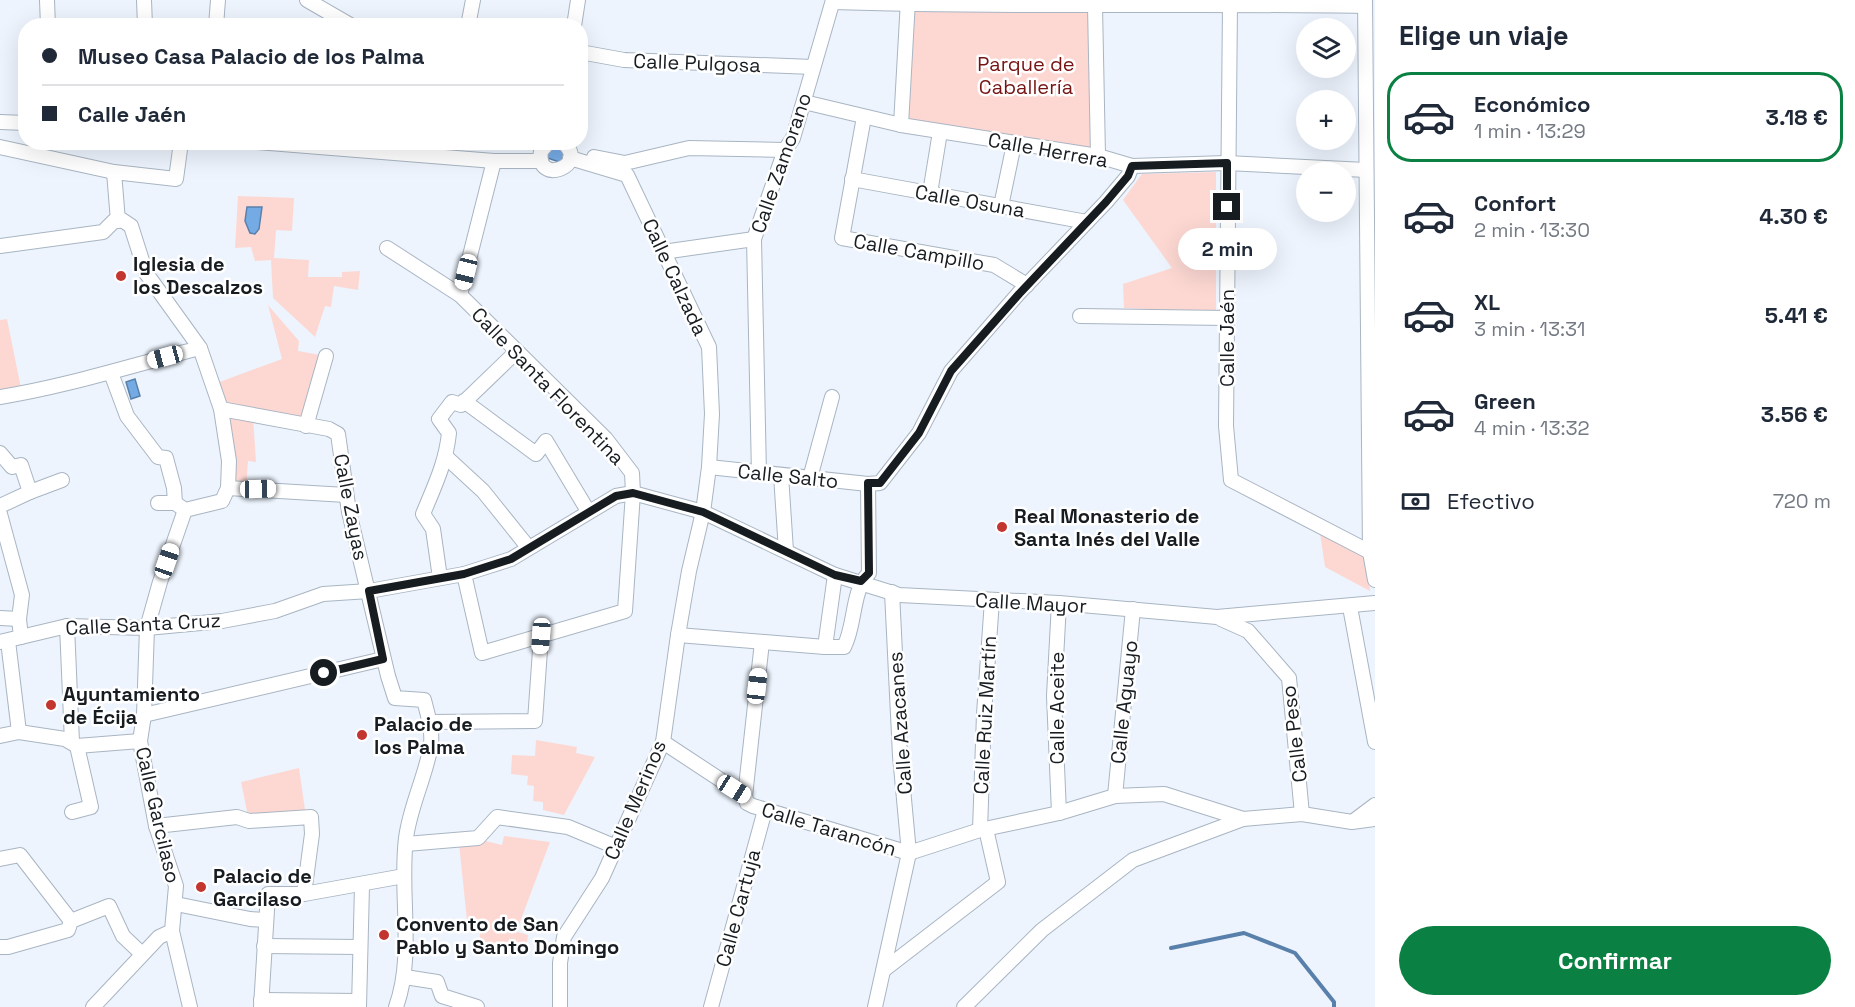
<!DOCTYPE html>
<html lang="es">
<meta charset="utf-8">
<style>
:root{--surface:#fff;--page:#f6f6f7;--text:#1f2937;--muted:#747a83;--line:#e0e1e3;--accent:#0b8043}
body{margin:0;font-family:"Space Grotesk",sans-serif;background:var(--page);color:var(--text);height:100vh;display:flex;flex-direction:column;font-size:22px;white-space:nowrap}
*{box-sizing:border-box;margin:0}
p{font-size:20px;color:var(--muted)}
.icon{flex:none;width:33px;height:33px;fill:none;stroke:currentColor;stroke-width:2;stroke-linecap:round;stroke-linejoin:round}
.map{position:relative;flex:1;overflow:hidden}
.sheet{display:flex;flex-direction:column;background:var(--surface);width:480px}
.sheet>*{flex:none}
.guide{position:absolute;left:18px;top:18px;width:570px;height:132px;border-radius:24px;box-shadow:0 6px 24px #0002;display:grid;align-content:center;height:132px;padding:0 24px;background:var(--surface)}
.fabs{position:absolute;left:1296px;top:18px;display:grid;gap:12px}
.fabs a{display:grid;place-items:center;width:60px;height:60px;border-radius:50%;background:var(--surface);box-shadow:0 6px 24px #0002;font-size:30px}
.end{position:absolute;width:27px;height:27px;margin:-14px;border:8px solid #171c21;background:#fff;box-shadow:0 0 0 3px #fff}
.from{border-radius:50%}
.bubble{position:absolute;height:42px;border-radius:21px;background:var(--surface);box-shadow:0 6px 24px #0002;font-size:20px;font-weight:700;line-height:42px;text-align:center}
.car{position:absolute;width:18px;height:36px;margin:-18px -9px;border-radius:8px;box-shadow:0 0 4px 2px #0007;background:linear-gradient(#fff 24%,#345 0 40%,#fff 0 76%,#345 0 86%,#fff 0)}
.guide b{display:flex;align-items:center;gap:21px;height:57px;font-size:22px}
.guide b+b{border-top:2px solid var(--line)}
.guide i{width:15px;height:15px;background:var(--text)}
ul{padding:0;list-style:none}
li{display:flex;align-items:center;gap:18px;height:90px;margin:0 12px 9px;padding:0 12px;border:3px solid transparent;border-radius:24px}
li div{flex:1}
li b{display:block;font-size:22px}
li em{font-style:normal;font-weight:700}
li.current{border-color:var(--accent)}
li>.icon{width:54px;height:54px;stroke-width:1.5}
h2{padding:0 24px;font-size:27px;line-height:72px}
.pay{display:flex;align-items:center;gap:15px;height:66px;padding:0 24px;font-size:22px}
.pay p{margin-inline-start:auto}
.cta{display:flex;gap:12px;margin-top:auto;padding:12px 24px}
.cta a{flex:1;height:69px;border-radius:36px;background:var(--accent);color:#fff;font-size:24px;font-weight:700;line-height:69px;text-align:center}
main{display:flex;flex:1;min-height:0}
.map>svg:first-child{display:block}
.green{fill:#fdd8d3}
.water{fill:#75abe5;stroke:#5980aa;stroke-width:1.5}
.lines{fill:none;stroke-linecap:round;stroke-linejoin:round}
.stream{stroke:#5980aa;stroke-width:4}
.minor-casing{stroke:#a9b5c3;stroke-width:16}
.minor{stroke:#fff;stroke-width:14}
.route{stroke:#171c21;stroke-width:8}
.poi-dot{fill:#c3352f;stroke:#fff;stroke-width:2}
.labels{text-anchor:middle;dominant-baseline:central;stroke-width:5;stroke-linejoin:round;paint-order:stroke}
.street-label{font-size:20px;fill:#171c21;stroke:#fff}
.park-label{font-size:20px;fill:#761313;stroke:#fff}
.poi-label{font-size:20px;font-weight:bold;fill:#171c21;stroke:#fff;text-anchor:start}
</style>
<main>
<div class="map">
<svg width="1375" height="1007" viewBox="0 0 1375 1007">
<rect width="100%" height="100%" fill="#edf4fd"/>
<g class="green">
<polygon points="908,5 1095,6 1098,156 901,125"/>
<polygon points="1216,172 1216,312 1124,308 1123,284 1172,268 1123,200 1142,174"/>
<polygon points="238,196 294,198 292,231 276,230 274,258 309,260 308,277 342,277 342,272 360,271 358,290 334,286 331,307 325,306 315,337 273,298 271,260 255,261 251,247 235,248"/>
<polygon points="268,305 299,341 298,351 326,356 306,426 253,416 256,462 248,461 246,489 228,488 214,384 282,359"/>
<polygon points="7,319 22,393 0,397 0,320"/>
<polygon points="1320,533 1366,555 1370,591 1325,567"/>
<polygon points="536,740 577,747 576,753 595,757 564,815 543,810 543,802 533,801 534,786 527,785 528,776 511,774 512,755 535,756"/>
<polygon points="299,768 306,817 249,821 241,782"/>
<polygon points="504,836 550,842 520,922 518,932 528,935 526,949 479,948 481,922 467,921 459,843 486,841 502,845"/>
</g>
<g class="water">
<polygon points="550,146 561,149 568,156 559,162 545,157"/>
<polygon points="247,207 262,207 259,229 255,234 250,233 245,221"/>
<polygon points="135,379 140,396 131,399 126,382"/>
</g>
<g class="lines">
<polyline class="stream" points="1171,948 1244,933 1295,953 1334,1002 1334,1007"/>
<defs>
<g id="minor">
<polyline points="47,0 48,26"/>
<polyline points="144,0 145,26"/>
<polyline points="307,0 352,26"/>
<polyline points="1365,0 1370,552 1375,580"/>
<path d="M833,2c177,6 354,1 532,4"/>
<polyline points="1230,4 1226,426 1231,480 1370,552"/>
<polyline points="1095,6 1098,156"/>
<polyline points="216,26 218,0"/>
<polyline points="468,26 473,0"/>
<polyline points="574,26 578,0"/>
<polyline points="580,52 624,60 813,67"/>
<polyline points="804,102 901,125 1098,156 1132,166 1227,163 1366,170"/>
<polyline points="864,117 842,238 994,265 1027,285"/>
<polyline points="0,122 26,123"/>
<polyline points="901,125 908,0"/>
<polyline points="257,142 494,161 541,161"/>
<path d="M549,142l-8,9c-6,36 51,14 21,-9"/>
<polyline points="0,147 114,172 176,179 181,142"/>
<polyline points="594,157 625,163 689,148 785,150"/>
<polyline points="114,172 118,221"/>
<polyline points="852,179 1087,222"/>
<polyline points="930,193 940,132"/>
<polyline points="1001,206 1014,144"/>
<polyline points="0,246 103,232 114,221 122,220 131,226 146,273 200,348 221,409 229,461 228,488 222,501 185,510 175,503"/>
<polyline points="387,248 460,295 606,439 632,473 633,493 625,611 482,653 464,574"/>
<polyline points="663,252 754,239"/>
<polyline points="460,295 494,161"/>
<polyline points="1080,316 1227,318"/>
<polyline points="111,373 127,416 158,457 166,458 174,488 175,503"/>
<path d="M0,397c68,-11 133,-32 200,-49"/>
<polyline points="464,401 536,454 546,441 588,511"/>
<path d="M221,409l108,20 9,5 11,78 39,164 7,22 29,2c4,16 10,34 6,50 -6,30 -20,57 -24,88 -7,56 9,116 -10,169"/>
<polyline points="306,426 326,356"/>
<polyline points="0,453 12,467 21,465 30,492 0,506"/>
<polyline points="445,456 483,491 528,547"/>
<polyline points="709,467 868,484"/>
<polyline points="759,474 754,239 785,150 793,138 833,0"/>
<polyline points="781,475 786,551"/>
<polyline points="810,478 832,397"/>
<polyline points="228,488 346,495"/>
<polyline points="30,492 62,480"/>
<polyline points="158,503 175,503"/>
<polyline points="185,510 160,582 147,628 144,715 140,741 156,826 176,886 172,931 190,1007"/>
<polyline points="0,514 22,595 19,619 21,637"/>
<path d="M835,575l-10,72h19c12,-23 7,-55 25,-74l-1,-89 12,-1 39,-50 32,-62 68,-78 87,-91 22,-26 4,-10"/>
<path d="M440,578l-7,-49 -10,-15c11,-27 23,-51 26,-81l-10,-14 13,-17 9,3 55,-53"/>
<polyline points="1059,603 1054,696 1059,813"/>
<polyline points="1350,607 1375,742"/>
<polyline points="0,618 19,619"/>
<polyline points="1221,619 1248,631 1289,678 1302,814"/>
<polyline points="67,626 72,742"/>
<polyline points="678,635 825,647"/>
<polyline points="8,641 19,732"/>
<polyline points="0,642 67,626 147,628 222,621 275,611 323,594 369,591 464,574 511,559 616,496 633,493 703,512 835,575 899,595 1059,603 1217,617 1375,603"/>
<polyline points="144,715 383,659"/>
<polyline points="430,722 535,721 541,636"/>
<polyline points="0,736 19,732 65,739 77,746 140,741"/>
<polyline points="663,742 745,796 747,803 753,806 909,853"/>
<polyline points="745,796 762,642"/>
<polyline points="1115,796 1133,609"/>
<polyline points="72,812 91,807 77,746"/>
<polyline points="1355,820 1375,805"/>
<polyline points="156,826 237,817 249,821 311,817 312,834 304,894"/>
<polyline points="980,830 984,714 992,600"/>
<polyline points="406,844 478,838 497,817 568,827 616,847"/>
<polyline points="909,853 980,830 1059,813 1115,796 1164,794 1243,819 1302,814 1352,822 1375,819"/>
<polyline points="0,859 20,855 71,921"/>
<polyline points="176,904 250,919 265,920"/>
<polyline points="264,946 359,947"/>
<polyline points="0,947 8,947 68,930 71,921 109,906 123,936 142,954"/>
<polyline points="885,969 998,882 986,829"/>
<polyline points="405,977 437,982 442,996 477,1007"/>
<polyline points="261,1000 359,1001"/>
<polyline points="93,1007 159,937 172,931"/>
<polyline points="261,1007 268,894 304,894 404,876"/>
<polyline points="359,1007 362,886"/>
<polyline points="560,1007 560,963 564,937 602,878 663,742 678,635 689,571 703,512 709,467 712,414 709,347 627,175 570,158"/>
<polyline points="711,1007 765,810"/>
<polyline points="875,1007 909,853 900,756 892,592"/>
<polyline points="964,1007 1042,930 1133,860 1243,819"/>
</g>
</defs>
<use href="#minor" class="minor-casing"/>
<use href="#minor" class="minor"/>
</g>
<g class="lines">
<polyline class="route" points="324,673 383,659 369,591 464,574 511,559 616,496 633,493 703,512 835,575 861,581 869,573 868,483 880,483 919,433 951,371 1019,294 1106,202 1128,176 1132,166 1227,163 1227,207"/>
</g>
<g class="poi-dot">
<circle cx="121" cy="276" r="6"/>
<circle cx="1002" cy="527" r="6"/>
<circle cx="51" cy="705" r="6"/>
<circle cx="362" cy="735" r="6"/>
<circle cx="201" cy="887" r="6"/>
<circle cx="384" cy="935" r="6"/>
</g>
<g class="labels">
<g class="street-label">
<text transform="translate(697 63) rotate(2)">Calle Pulgosa</text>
<text transform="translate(1048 150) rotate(10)">Calle Herrera</text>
<text transform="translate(781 163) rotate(-71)">Calle Zamorano</text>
<text transform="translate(970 201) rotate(10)">Calle Osuna</text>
<text transform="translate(919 252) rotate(10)">Calle Campillo</text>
<text transform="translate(675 277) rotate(65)">Calle Calzada</text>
<text transform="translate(1227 338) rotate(-90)">Calle Jaén</text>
<text transform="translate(548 386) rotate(46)">Calle Santa Florentina</text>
<text transform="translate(788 476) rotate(6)">Calle Salto</text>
<text transform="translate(351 507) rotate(79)">Calle Zayas</text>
<text transform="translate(1031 603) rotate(3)">Calle Mayor</text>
<text transform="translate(143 624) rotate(-3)">Calle Santa Cruz</text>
<text transform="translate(1124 702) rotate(-84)">Calle Aguayo</text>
<text transform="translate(1057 708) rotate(-90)">Calle Aceite</text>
<text transform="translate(985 715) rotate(-87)">Calle Ruiz Martín</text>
<text transform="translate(900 723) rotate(-94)">Calle Azacanes</text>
<text transform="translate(1294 734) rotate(-97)">Calle Peso</text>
<text transform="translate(635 800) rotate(-67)">Calle Merinos</text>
<text transform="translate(158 815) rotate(77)">Calle Garcilaso</text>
<text transform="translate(829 829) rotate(17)">Calle Tarancón</text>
<text transform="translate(738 908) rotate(-75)">Calle Cartuja</text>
</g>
<g class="park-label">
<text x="1026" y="64">Parque de<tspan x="1026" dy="23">Caballería</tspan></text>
</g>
<g class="poi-label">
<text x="133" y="264">Iglesia de<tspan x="133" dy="23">los Descalzos</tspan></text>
<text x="1014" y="516">Real Monasterio de<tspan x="1014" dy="23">Santa Inés del Valle</tspan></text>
<text x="63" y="694">Ayuntamiento<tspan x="63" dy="23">de Écija</tspan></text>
<text x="374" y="724">Palacio de<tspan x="374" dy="23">los Palma</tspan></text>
<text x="213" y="876">Palacio de<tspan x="213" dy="23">Garcilaso</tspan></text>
<text x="396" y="924">Convento de San<tspan x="396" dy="23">Pablo y Santo Domingo</tspan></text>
</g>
</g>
</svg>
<div class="fabs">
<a><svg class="icon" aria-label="layers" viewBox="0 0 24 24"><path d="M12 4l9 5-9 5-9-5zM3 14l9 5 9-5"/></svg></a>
<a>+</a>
<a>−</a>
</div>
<i class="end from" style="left:324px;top:673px"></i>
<i class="end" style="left:1227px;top:207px"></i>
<div class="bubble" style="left:1178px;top:228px;width:99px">2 min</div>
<i class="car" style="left:466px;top:272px;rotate:194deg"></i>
<i class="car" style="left:165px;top:357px;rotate:255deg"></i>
<i class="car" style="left:258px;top:489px;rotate:89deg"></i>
<i class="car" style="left:167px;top:561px;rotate:19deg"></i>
<i class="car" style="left:541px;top:636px;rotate:184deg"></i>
<i class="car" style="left:757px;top:686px;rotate:7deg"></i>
<i class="car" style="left:734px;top:789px;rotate:122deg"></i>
<div class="guide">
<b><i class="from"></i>Museo Casa Palacio de los Palma</b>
<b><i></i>Calle Jaén</b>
</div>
</div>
<section class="sheet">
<h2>Elige un viaje</h2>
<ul>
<li class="current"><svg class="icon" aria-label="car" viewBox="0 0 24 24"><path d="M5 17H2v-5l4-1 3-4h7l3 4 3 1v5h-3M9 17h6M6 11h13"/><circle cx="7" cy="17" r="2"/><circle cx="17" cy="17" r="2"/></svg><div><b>Económico</b><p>1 min · 13:29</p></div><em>3.18 €</em></li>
<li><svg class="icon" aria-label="car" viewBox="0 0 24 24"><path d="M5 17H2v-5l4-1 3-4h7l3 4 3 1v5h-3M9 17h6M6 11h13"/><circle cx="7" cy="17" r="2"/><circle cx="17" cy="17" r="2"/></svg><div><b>Confort</b><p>2 min · 13:30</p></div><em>4.30 €</em></li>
<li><svg class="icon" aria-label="car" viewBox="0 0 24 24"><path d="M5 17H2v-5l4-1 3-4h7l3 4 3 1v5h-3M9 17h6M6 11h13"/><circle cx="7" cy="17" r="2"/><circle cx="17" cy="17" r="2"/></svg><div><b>XL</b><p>3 min · 13:31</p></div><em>5.41 €</em></li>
<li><svg class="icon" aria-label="car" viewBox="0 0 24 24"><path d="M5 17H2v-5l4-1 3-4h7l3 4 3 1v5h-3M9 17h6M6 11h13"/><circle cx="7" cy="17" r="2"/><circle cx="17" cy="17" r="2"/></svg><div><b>Green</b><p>4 min · 13:32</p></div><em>3.56 €</em></li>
</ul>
<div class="pay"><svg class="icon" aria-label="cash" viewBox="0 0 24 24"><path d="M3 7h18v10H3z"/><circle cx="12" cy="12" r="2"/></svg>Efectivo<p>720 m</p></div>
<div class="cta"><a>Confirmar</a></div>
</section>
</main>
